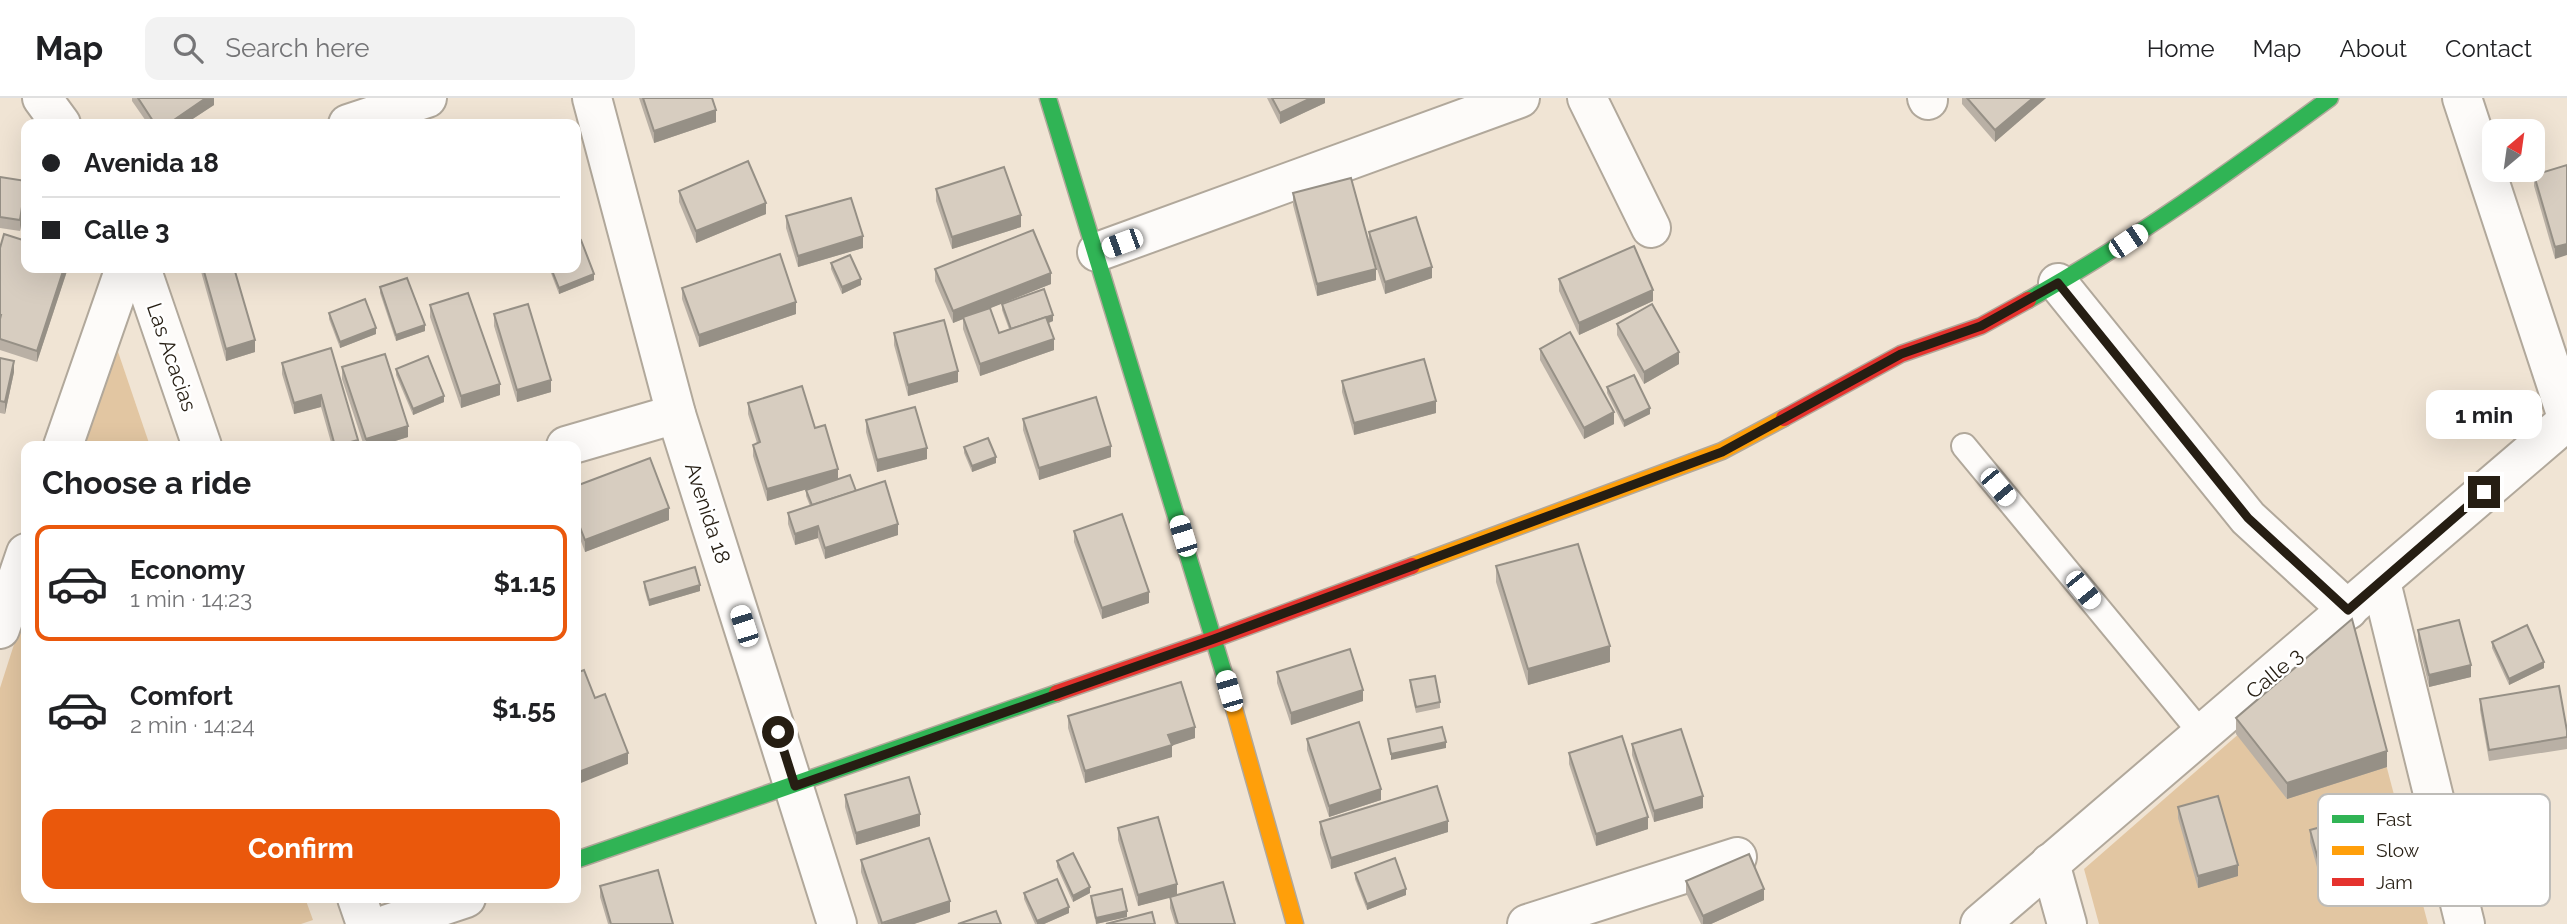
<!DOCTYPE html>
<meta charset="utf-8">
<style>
:root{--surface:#fff;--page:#f2f2f2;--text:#202124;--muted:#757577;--line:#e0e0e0;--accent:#ea580c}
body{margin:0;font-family:Raleway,sans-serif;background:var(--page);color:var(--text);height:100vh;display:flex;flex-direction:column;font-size:26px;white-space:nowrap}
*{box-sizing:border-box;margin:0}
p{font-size:23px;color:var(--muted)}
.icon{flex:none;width:38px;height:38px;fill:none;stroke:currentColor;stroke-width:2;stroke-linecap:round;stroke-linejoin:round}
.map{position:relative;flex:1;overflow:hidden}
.sheet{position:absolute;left:21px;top:343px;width:560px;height:462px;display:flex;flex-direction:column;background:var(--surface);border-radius:14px;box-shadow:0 7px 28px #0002}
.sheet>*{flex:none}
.hud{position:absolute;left:21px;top:21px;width:560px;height:154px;border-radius:14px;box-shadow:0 7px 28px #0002;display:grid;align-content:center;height:154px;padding:0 21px;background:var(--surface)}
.needle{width:46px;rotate:29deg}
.tools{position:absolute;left:2482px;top:21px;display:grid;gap:14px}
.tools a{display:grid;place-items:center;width:63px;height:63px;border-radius:14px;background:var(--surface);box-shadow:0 7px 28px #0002;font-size:35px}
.end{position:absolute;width:32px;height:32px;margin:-16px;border:9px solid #261e13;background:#fff;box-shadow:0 0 0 4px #fff}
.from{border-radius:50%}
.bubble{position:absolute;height:49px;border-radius:14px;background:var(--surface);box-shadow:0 7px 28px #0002;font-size:23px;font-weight:700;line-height:49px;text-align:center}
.car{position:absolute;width:21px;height:42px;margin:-21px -10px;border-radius:9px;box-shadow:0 0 5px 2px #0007;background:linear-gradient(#fff 24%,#345 0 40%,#fff 0 76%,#345 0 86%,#fff 0)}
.hud b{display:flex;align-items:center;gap:24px;height:66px;font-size:26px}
.hud b+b{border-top:2px solid var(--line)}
.hud i{width:18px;height:18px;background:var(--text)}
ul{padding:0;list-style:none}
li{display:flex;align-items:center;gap:21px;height:116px;margin:0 14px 10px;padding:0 7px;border:4px solid transparent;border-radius:14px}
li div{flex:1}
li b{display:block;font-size:26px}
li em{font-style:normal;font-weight:700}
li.on{border-color:var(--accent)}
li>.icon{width:63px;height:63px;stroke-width:1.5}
h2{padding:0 21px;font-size:32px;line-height:84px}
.action{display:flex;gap:14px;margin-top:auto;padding:14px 21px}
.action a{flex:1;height:80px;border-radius:14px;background:var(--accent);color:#fff;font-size:28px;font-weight:700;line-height:80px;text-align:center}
header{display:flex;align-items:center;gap:42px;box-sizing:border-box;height:98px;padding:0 35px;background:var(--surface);border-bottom:2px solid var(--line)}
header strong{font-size:33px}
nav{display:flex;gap:38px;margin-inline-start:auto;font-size:24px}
.search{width:490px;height:63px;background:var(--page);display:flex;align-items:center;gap:18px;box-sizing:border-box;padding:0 24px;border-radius:14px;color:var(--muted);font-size:26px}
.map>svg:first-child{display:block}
.green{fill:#e2c6a2}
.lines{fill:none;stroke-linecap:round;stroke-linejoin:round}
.lane-casing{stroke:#b1a89b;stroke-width:28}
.street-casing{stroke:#b1a89b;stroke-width:42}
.fast-casing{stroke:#b1a89b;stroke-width:19}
.slow-casing{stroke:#b1a89b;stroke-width:19}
.jam-casing{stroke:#b1a89b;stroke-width:19}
.lane{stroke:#fdfbf9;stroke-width:24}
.street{stroke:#fdfbf9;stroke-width:38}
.fast{stroke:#30b455;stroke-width:16}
.slow{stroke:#ff9f0a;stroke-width:16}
.jam{stroke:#e5322d;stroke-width:16}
.wall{fill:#b9b0a5}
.shaded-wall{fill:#969086}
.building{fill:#d7cdc0;stroke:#969086;stroke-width:2}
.route{stroke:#261e13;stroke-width:9}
.labels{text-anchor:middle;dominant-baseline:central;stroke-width:5;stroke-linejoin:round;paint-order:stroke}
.street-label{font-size:21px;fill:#261e13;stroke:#fff}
.key{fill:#fff;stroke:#bebcb8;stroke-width:2}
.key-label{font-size:19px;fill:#261e13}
</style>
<header>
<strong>Map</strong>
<div class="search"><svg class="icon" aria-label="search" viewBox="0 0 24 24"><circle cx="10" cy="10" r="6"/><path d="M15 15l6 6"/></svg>Search here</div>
<nav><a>Home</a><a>Map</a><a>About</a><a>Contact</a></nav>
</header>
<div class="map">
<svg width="2567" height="826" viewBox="0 0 2567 826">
<rect width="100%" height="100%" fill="#f0e4d4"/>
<g class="green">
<polygon points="113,239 150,348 78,348"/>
<polygon points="26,509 26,800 305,800 313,822 301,826 0,826 0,590"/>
<polygon points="2352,537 2428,826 2099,826 2084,771"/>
</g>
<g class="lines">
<defs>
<polyline id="lane" points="1964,348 2202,636"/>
<g id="street">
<polyline points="42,0 61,26"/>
<polyline points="592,0 676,316 837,826"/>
<polyline points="1587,0 1651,130"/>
<polyline points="1927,0 1928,2"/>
<polyline points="2462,0 2567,319"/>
<polyline points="348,26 427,0"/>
<polyline points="1097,154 1520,0"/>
<polyline points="141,170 202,348"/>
<polyline points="2058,185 2248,420 2348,512"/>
<polyline points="63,348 125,170"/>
<polyline points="566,348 676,316"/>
<polyline points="2381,484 2465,826"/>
<polyline points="0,531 26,455"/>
<polyline points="2050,765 2067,826"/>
<polyline points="357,800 366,826"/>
<polyline points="388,826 466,800"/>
<polyline points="1527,826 1737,759"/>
<polyline points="1980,826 2567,323"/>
</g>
<g id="fast">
<polyline points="1048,0 1226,582"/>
<path d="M2028,202c107,-60 204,-130 302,-202"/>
<polyline points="576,762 1057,595"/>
</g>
<g id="slow">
<polyline points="1412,468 1722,353 1784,320"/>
<polyline points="1226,582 1295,826"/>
</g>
<g id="jam">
<polyline points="1784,320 1901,256 1981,228 2028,202"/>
<polyline points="1057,595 1214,541 1412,468"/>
</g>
</defs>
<use href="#lane" class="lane-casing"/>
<use href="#street" class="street-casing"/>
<use href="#fast" class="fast-casing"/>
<use href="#slow" class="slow-casing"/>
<use href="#jam" class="jam-casing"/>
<use href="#lane" class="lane"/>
<use href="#street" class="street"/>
<use href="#fast" class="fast"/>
<use href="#slow" class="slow"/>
<use href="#jam" class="jam"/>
</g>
<g class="wall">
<polygon points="132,0 214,0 214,7 185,26 148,26 132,3"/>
<polygon points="639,0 712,0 716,24 654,45"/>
<polygon points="1267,0 1325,0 1325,5 1280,26"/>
<polygon points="1962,0 2046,0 1995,44 1962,6"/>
<polygon points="2567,67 2555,161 2534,88 2534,77"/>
<polygon points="0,79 26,95 20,133 0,130"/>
<polygon points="936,91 1021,129 952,151 936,103"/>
<polygon points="679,93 766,116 696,145 679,104"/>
<polygon points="1293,95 1369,144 1369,134 1432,180 1385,196 1371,152 1376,182 1317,198 1293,107"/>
<polygon points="786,118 863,150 798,169 786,130"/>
<polygon points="0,150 68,170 37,264 0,252"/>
<polygon points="831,165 861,187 842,196 831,171"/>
<polygon points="200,170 234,170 255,254 226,263"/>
<polygon points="549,170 576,170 594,182 559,196"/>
<polygon points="935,171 1051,186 990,210 999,235 1009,231 1002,212 1002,206 1053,223 1049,225 1054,252 980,278 963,231 963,221 953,225 935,183"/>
<polygon points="1559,181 1653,203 1579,237 1559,193"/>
<polygon points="380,189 425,233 396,243 380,195"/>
<polygon points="682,190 796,216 699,249 682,201"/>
<polygon points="430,207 500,297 461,310 430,219"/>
<polygon points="329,215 376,236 340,250 329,221"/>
<polygon points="494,216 551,294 517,304 494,228"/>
<polygon points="1617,226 1679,266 1644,286 1617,237"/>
<polygon points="894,235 958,284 908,298 894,247"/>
<polygon points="331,250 358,348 332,348 321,309 294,316 282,276 282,265"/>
<polygon points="1540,251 1614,326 1584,341 1540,262"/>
<polygon points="0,260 14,274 5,316 0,315"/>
<polygon points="342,269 408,339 379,348 364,348 342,281"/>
<polygon points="396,271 444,304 413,317 396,277"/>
<polygon points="1342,283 1436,315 1354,337 1342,294"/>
<polygon points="1607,289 1650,316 1624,329 1607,295"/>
<polygon points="748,305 815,330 838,381 856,393 898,437 825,461 818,440 795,447 788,426 788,415 810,408 806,398 806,392 810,390 767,403 753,358 753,347 757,345 748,316"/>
<polygon points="1023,321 1111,359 1039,382 1023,332"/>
<polygon points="866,322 927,361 877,374 866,334"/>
<polygon points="964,349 996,365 972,374 964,355"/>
<polygon points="576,388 669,422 585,454 576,430"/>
<polygon points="1074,433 1149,505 1102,521 1074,444"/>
<polygon points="1496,468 1610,564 1528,587 1496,484"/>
<polygon points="644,484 700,493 649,508 644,490"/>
<polygon points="2418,532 2471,579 2429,589 2418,543"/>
<polygon points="2492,544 2544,570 2509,587 2492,550"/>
<polygon points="1277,574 1363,603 1291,627 1277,585"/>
<polygon points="1410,582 1440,604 1440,610 1416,615 1410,588"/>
<polygon points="2480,601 2567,633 2567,651 2489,663 2480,612"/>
<polygon points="1068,618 1195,640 1172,647 1172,659 1085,685 1068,630"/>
<polygon points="2236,620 2387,669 2287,701 2236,636"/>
<polygon points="1307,641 1381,702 1329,719 1307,652"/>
<polygon points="1632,646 1703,710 1654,724 1632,657"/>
<polygon points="1569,655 1648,731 1596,748 1569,666"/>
<polygon points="845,697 920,728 856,747 845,709"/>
<polygon points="2178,709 2238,778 2198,790 2178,720"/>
<polygon points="1320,724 1448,734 1331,771 1320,736"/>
<polygon points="1118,730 1177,797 1235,826 1175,826 1170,810 1170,799 1138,808 1118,742"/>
<polygon points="2310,732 2397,774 2324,794 2310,744"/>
<polygon points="861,762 950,814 914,826 878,826 861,774"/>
<polygon points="1057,763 1090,795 1073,804 1057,769"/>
<polygon points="1355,775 1406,797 1367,812 1355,781"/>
<polygon points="1686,783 1764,802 1711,826 1701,826 1686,795"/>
<polygon points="600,788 673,826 608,826 600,799"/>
<polygon points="1024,795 1069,815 1044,826 1035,826 1024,801"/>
<polygon points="1091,798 1127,819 1096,826 1091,804"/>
</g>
<g class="shaded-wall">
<polygon points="206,0 214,0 214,7 185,26 168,26"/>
<polygon points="1311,0 1325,0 1325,5 1280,26 1280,15"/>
<polygon points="2033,0 2046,0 1995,44 1995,32"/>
<polygon points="716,12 716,24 654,45 654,33"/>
<polygon points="26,83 26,95 20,133 20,122"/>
<polygon points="766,105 766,116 696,145 696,133"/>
<polygon points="1021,117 1021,129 952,151 952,139"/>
<polygon points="863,138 863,150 798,169 798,158"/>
<polygon points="2567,146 2567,157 2555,161 2555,149"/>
<polygon points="1432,169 1432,180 1385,196 1385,184"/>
<polygon points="64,170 68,170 37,264 37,253"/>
<polygon points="1376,171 1376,182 1317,198 1317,186"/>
<polygon points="1051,175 1051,186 953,225 953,213"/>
<polygon points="594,176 594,182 559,196 559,190"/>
<polygon points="861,181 861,187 842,196 842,189"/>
<polygon points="1653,192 1653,203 1579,237 1579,225"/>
<polygon points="796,204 796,216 699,249 699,237"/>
<polygon points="1053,217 1053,223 1012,239 1012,232"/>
<polygon points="425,227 425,233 396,243 396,237"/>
<polygon points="376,230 376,236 340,250 340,244"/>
<polygon points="1054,241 1054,252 980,278 980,266"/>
<polygon points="255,242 255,254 226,263 226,251"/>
<polygon points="1679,254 1679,266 1644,286 1644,274"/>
<polygon points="14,263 14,274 5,316 5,304"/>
<polygon points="958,273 958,284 908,298 908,287"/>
<polygon points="551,282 551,294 517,304 517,292"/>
<polygon points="500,286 500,297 461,310 461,298"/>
<polygon points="321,297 321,309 294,316 294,305"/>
<polygon points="444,298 444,304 413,317 413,311"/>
<polygon points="1436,303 1436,315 1354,337 1354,325"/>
<polygon points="1650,310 1650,316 1624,329 1624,323"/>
<polygon points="1614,314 1614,326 1584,341 1584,330"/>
<polygon points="408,328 408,339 379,348 366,348 366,341"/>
<polygon points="358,342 358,348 336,348"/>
<polygon points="1111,348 1111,359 1039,382 1039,370"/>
<polygon points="927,350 927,361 877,374 877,362"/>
<polygon points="996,359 996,365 972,374 972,368"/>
<polygon points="838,371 838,382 767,403 767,391"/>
<polygon points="669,410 669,422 585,454 585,442"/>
<polygon points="898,426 898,437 825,461 825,450"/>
<polygon points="818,428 818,440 795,447 795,436"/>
<polygon points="700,487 700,493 649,508 649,502"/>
<polygon points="1149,494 1149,505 1102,521 1102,510"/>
<polygon points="1610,548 1610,564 1528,587 1528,571"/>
<polygon points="2544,564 2544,570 2509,587 2509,581"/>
<polygon points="2471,567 2471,579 2429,589 2429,577"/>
<polygon points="1363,592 1363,603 1291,627 1291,615"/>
<polygon points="1195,629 1195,640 1168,649 1168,637"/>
<polygon points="1446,644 1446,650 1391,662 1391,656"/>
<polygon points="1172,647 1172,659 1085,685 1085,673"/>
<polygon points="2387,653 2387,669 2287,701 2287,685"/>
<polygon points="628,655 628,666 576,687 576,675"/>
<polygon points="1381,691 1381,702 1329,719 1329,708"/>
<polygon points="1703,698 1703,710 1654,724 1654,713"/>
<polygon points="920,716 920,728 856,747 856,735"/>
<polygon points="1648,719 1648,731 1596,748 1596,736"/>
<polygon points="1448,723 1448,734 1331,771 1331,760"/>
<polygon points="2397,762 2397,774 2324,794 2324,783"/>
<polygon points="2238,767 2238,778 2198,790 2198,778"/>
<polygon points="1177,786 1177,798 1138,808 1138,797"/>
<polygon points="1090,789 1090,795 1073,804 1073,798"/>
<polygon points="1406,791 1406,797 1367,812 1367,806"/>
<polygon points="1764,791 1764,802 1711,826 1703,826 1703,818"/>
<polygon points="950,803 950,814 914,826 882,826"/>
<polygon points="1069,809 1069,815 1044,826 1037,826 1037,823"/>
<polygon points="1127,813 1127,819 1096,826 1096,820"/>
</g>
<g class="building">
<polygon points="138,0 206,0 168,26 155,26"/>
<polygon points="643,0 712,0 716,12 654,33"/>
<polygon points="1272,0 1311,0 1280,15"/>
<polygon points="1967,0 2033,0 1995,32"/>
<polygon points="748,63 766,105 696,133 679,93"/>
<polygon points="2567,67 2567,146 2555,149 2534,77"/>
<polygon points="1004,69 1021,117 952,139 936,91"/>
<polygon points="0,79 26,83 20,122 0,119"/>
<polygon points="1351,80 1376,171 1317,186 1293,95"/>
<polygon points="851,100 863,138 798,158 786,118"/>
<polygon points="1416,119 1432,169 1385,184 1369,134"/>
<polygon points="1033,132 1051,175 953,213 935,171"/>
<polygon points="4,136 26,143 26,170 64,170 37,253 0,241 0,221 1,217 0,217 0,150"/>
<polygon points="581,142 594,176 559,190 551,170 576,170 576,144"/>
<polygon points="1634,148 1653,192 1579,225 1559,181"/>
<polygon points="780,156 796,204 699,237 682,190"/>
<polygon points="850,157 861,181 842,189 831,165"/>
<polygon points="203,170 234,170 255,242 226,251"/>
<polygon points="407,180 425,227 396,237 380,189"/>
<polygon points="1044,191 1053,217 1011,231 1002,206"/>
<polygon points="468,195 500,286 461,298 430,207"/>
<polygon points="365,201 376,230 340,244 329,215"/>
<polygon points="528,206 551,282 517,292 494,216"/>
<polygon points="1652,206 1679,254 1644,274 1617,226"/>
<polygon points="990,210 999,235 1046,219 1054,241 980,266 963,219"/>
<polygon points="944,222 958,273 908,287 894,235"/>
<polygon points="1570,234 1614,314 1584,330 1540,251"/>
<polygon points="331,250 358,342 336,348 335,348 321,297 294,305 282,265"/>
<polygon points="385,256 408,328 366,341 342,269"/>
<polygon points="428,258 444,298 413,311 396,271"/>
<polygon points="0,260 14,263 5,304 0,303"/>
<polygon points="1424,261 1436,303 1354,325 1342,283"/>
<polygon points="1634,277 1650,310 1624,323 1607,289"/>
<polygon points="802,288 815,330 825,327 838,371 767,391 753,347 760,344 748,305"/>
<polygon points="1096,299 1111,348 1039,370 1023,321"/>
<polygon points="915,309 927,350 877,362 866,322"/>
<polygon points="988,340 996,359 972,368 964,349"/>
<polygon points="650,360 669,410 585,442 576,419 576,388"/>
<polygon points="850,377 856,393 812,407 806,392"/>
<polygon points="885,383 898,426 825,450 818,428 795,436 788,415"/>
<polygon points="1122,416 1149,494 1102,510 1074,433"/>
<polygon points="1578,446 1610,548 1528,571 1496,468"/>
<polygon points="695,469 700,487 649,502 644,484"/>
<polygon points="2352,521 2387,653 2287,685 2236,620"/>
<polygon points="2459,522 2471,567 2429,577 2418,532"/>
<polygon points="2527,527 2544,564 2509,581 2492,544"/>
<polygon points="1350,551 1363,592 1291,615 1277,574"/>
<polygon points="584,572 595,600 605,596 628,655 576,675 576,575"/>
<polygon points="1435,578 1440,604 1416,609 1410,582"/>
<polygon points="1181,584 1195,629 1168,637 1172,647 1085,673 1068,618"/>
<polygon points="2559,588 2567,633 2567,639 2489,652 2480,601"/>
<polygon points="1359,624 1381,691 1329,708 1307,641"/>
<polygon points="1442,629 1446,644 1391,656 1388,641"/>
<polygon points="1681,631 1703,698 1654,713 1632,646"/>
<polygon points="1622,638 1648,719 1596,736 1569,655"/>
<polygon points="909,679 920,716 856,735 845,697"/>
<polygon points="1437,688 1448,723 1331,760 1320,724"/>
<polygon points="2218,698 2238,767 2198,778 2178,709"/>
<polygon points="2383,712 2397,762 2324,783 2310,732"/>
<polygon points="1158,719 1177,786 1138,797 1118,730"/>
<polygon points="929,740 950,803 882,825 861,762"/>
<polygon points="1073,755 1090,789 1073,798 1057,763"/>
<polygon points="1749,756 1764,791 1703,818 1686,783"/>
<polygon points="1395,760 1406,791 1367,806 1355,775"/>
<polygon points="658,772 673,826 611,826 600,788"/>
<polygon points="1057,781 1069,809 1037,823 1024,795"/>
<polygon points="1223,784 1235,826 1178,826 1170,799"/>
<polygon points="1122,791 1127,813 1096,820 1091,798"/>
<polygon points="996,813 1001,826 958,826"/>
<polygon points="1152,814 1155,826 1106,826"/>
</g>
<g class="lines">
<polyline class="route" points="778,634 795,688 1214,541 1722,354 1901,256 1981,228 2058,185 2248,420 2348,512 2484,394"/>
</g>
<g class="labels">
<g class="street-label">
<text transform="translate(172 259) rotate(71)">Las Acacias</text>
<text transform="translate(708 415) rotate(72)">Avenida 18</text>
<text transform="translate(2274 575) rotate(-40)">Calle 3</text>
</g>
</g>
<rect x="2318" y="696" width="232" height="112" rx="10" class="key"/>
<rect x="2332" y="717" width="32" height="8" fill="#30b455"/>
<rect x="2332" y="748" width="32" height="9" fill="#ff9f0a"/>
<rect x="2332" y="780" width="32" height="8" fill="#e5322d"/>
<g class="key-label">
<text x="2376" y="728">Fast</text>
<text x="2376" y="759">Slow</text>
<text x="2376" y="791">Jam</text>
</g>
</svg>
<div class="tools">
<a><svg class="needle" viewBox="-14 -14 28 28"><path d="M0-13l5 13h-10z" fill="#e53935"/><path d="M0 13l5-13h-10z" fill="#757577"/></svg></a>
</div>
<i class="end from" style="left:778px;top:634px"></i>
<i class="end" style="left:2484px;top:394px"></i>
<div class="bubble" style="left:2426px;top:292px;width:116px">1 min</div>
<i class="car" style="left:2128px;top:143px;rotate:56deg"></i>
<i class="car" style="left:1122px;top:145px;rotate:250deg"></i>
<i class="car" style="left:1998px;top:389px;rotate:140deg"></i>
<i class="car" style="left:1183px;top:438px;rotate:343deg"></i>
<i class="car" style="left:2083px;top:492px;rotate:141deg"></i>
<i class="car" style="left:744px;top:528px;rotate:342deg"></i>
<i class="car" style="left:1229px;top:593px;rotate:344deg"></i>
<div class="hud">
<b><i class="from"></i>Avenida 18</b>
<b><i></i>Calle 3</b>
</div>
<section class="sheet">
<h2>Choose a ride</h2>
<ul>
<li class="on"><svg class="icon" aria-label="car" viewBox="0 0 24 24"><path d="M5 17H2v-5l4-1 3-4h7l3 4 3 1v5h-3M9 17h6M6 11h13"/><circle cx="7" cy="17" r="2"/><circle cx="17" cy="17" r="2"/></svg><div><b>Economy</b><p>1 min · 14:23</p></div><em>$1.15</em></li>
<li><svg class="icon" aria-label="car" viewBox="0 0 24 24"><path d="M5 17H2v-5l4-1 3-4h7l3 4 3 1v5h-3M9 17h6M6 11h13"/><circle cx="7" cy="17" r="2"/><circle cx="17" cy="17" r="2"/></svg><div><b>Comfort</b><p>2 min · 14:24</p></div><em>$1.55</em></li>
</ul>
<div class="action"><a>Confirm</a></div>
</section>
</div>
